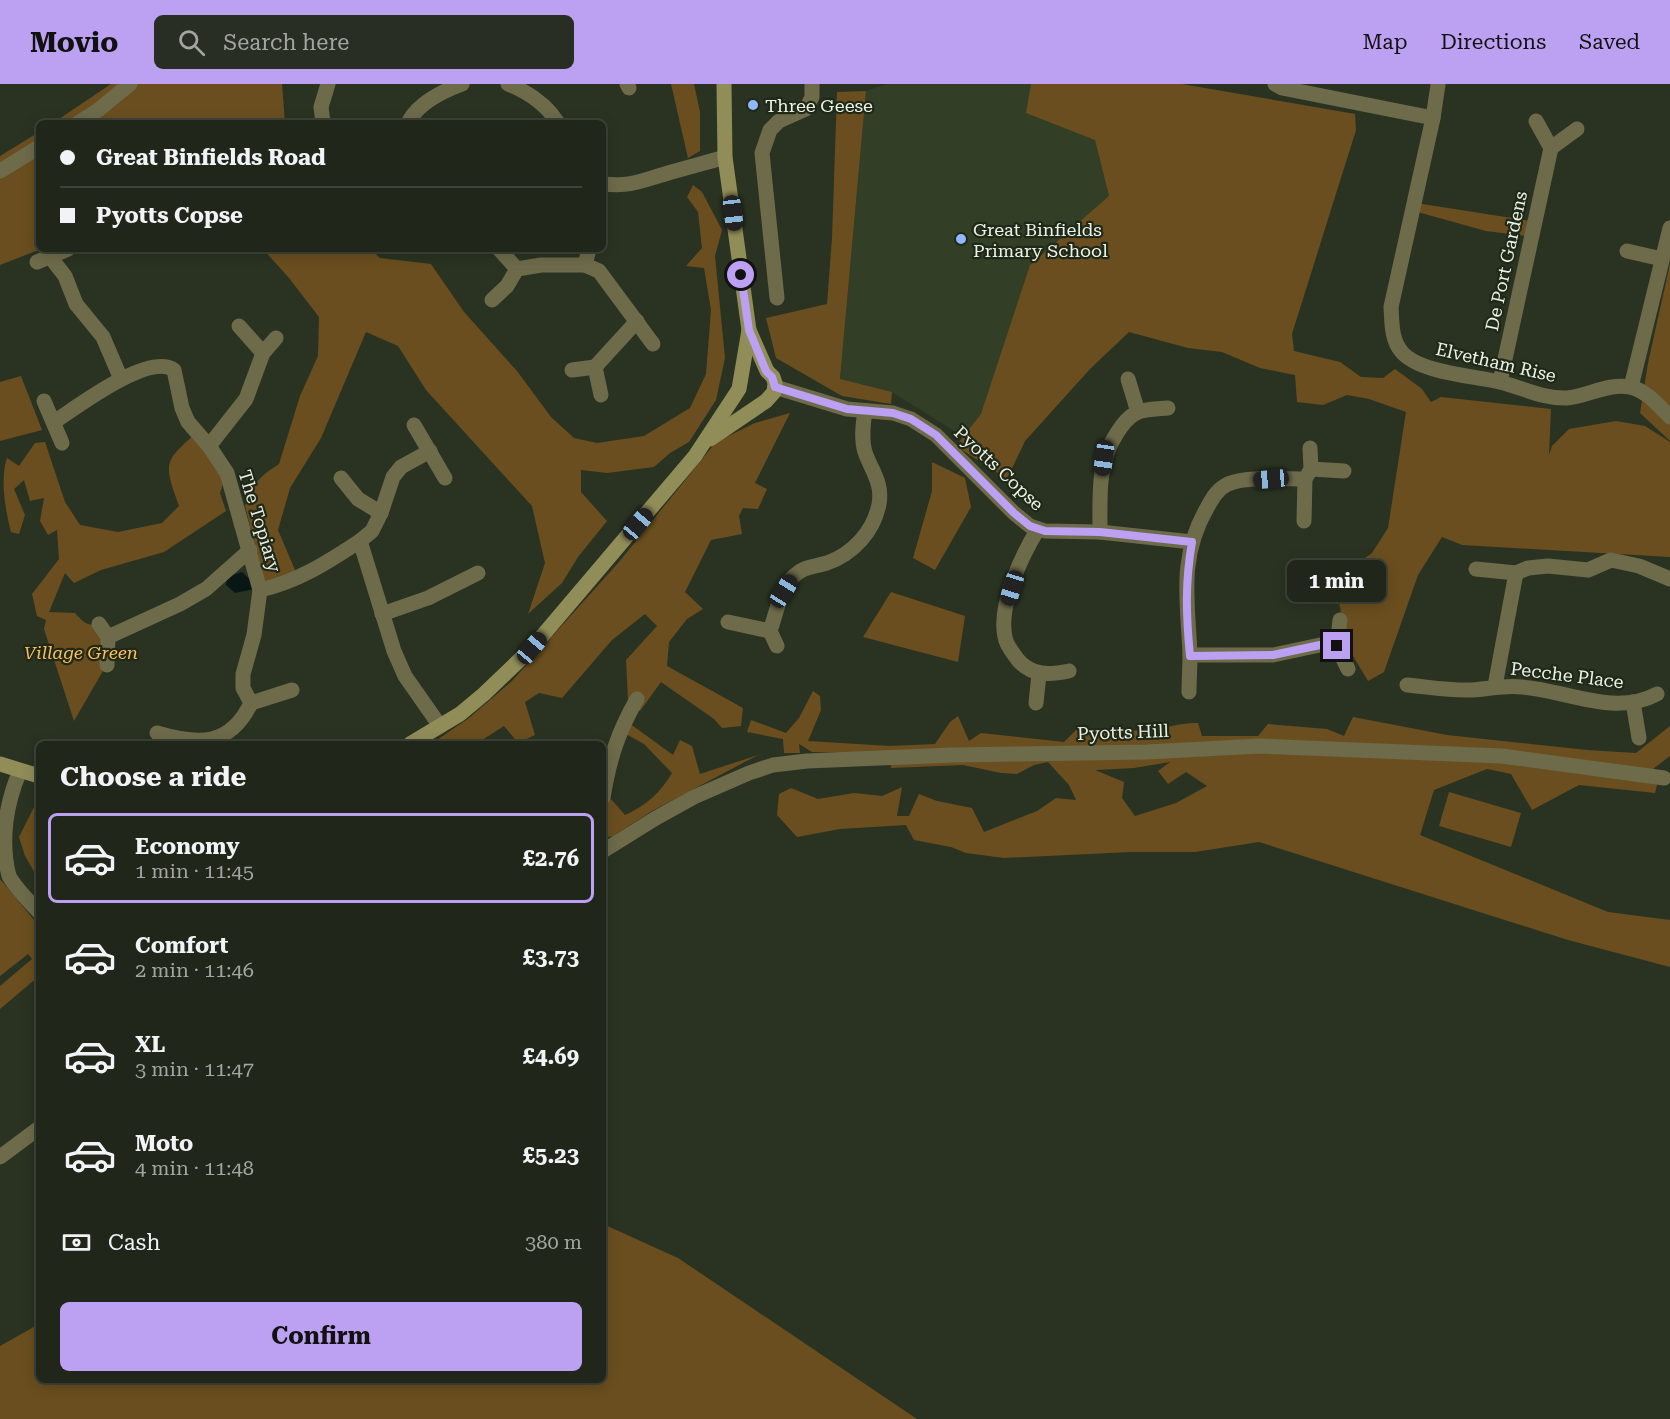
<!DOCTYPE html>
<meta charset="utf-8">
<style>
:root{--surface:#20261a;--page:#282e23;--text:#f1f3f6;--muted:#a2a5a2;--line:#3d4339;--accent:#bca0f2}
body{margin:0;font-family:"Roboto Serif",serif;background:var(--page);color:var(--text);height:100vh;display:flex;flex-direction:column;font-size:22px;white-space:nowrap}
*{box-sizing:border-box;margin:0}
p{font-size:20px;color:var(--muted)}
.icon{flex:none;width:33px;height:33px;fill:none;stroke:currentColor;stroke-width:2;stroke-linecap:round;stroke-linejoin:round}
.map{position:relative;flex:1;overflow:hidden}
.drawer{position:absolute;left:36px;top:657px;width:570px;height:642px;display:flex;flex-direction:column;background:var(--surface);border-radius:9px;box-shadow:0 3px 15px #0003,0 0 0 2px var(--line)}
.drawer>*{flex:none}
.hud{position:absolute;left:36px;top:36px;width:570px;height:132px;border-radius:9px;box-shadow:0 3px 15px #0003,0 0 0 2px var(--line);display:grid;align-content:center;height:132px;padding:0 24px;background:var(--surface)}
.end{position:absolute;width:27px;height:27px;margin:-14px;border:8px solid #bca0f2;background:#111;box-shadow:0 0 0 3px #111}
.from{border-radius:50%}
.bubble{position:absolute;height:42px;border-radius:9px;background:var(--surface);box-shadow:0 3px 15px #0003,0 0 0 2px var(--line);font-size:20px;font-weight:700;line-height:42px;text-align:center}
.car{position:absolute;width:18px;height:36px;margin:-18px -9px;border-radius:8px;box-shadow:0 0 4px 2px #0007;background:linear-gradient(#222 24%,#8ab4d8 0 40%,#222 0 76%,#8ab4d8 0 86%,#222 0)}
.hud b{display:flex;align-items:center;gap:21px;height:57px;font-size:22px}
.hud b+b{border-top:2px solid var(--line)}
.hud i{width:15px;height:15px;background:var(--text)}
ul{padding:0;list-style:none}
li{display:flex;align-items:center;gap:18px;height:90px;margin:0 12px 9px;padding:0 12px;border:3px solid transparent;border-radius:9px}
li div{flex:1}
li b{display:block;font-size:22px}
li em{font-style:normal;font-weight:700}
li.selected{border-color:var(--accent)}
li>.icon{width:54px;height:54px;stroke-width:1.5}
h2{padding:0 24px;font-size:27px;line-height:72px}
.pay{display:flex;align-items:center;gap:15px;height:66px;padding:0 24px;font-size:22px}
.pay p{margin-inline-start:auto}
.cta{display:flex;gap:12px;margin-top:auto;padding:12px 24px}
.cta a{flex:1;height:69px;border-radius:9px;background:var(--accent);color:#111;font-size:24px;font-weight:700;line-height:69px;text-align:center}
header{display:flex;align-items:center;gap:36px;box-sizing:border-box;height:84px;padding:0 30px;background:var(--accent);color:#111}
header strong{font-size:28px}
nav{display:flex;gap:33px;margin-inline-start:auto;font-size:21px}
.search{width:420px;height:54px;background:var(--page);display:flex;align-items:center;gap:15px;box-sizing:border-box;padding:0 21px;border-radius:9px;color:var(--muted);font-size:22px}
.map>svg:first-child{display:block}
.built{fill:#323e26}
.green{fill:#6a4e1f;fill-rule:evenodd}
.water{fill:#081715}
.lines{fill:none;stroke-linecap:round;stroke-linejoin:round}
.street{stroke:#6e6b4b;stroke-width:15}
.secondary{stroke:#918d59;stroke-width:15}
.route{stroke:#bca0f2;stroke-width:8}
.poi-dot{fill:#93b7fd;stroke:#202918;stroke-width:2}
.labels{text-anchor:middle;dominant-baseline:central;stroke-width:4.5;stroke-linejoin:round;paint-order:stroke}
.poi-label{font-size:18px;fill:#ecf2e7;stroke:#202918;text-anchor:start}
.street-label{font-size:18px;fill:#ecf2e7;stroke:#202918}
.park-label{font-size:18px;font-style:italic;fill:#fbbf5b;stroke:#202918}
</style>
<header>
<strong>Movio</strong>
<div class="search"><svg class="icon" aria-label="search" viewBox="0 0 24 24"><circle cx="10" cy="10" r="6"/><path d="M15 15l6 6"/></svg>Search here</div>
<nav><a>Map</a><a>Directions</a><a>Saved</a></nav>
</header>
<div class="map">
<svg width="1670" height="1335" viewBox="0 0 1670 1335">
<rect width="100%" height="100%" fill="#2a3322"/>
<polygon class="built" points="887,0 1051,0 1095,56 1109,112 983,365 892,308 840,296 866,7"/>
<g class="green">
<polygon points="111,0 282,0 285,39 53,39"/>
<polygon points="671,0 694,0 700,28 700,67 688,74"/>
<polygon points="1031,0 1182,0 1355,30 1356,46 1292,250 1294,267 1340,278 1361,293 1383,294 1395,285 1422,305 1431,318 1441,313 1551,325 1549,371 1552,362 1569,345 1616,337 1645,342 1670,358 1670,473 1462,461 1442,453 1418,491 1384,588 1368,597 1347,562 1339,518 1340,492 1372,469 1388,444 1406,328 1369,315 1347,311 1323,321 1297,318 1295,291 1260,284 1222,268 1188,264 1129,248 1090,285 1025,357 1007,395 956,362 981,330 1030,181 1109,112 1095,56 1026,29"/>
<polygon points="866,7 840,295 892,308 891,320 842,312 776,274 766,234 827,220 832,154 837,8"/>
<polygon points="39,48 39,165 41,165 0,181 0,72"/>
<polygon points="693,101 702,108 722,146 715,172 725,274 716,316 689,358 670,369 654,383 607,389 581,386 581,408 607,437 578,473 562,499 528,530 545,479 532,422 426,306 398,262 366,248 321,354 290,404 278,446 295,486 282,501 265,500 245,422 250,404 267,388 279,380 300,312 318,272 319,233 289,194 263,165 370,165 380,174 431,180 464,228 517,287 551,333 574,354 597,359 644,352 690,324 706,290 711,226 704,184 686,182 702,164 698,128 687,113"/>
<polygon points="1416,119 1531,137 1527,152 1486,147 1414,127"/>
<polygon points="1670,180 1670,357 1640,329 1648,279"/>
<polygon points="21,292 42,346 0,357 0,298"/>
<polygon points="790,329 755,399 767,405 758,425 743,424 739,432 742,450 711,456 685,508 703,525 687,535 669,558 667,582 743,624 741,642 722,644 714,635 661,598 640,627 628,615 626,576 657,542 645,530 612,556 562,614 539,609 525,618 535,651 518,659 504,642 476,660 431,660 469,634 512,597 619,478 716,358 755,339"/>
<path d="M200,345l25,49 -5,15 6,18 -62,41 -63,18 -27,13 -9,-10 -16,39 26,1c7,8 12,14 23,11l9,40 -33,57 -30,-92 2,-9 -9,-4 -5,-22 27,-35 -2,-29 -9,5 -8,-14 4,-23 -14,3 -6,-21 -10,9 11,26 -6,19 -8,-2c-6,-23 -11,-54 -4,-74l12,8 16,-23 10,-1 20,60 15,23 38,7 44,-9 17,-17c-17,-47 -14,-44 21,-77z"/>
<polygon points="932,378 965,394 971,423 935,486 913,474 932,407"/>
<polygon points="891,508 965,532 958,578 863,553"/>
<path d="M813,607l7,5 1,14 -13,31 82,5 45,-2 15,-22 8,-6 11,25 12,-8 83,9 14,-14c23,3 45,4 68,2 18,-1 35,-8 52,-7l4,13h56l10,-12 59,5 17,7 9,-19 94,18 140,15 49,3 34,-27v30l-21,16 8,13 -2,8 -76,-8 -47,25 -21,-36 -24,-5 -53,21 -14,45 188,77 62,8v47l-102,-27 -309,-98 -64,10h-64l-127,6 -38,-5 -15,-6 -37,-7 -8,-15 -66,4 -43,8 -20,-22 2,-21 12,-6 27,11 36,-6 28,3 20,-9 -5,29h12l10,-22 18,7 35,7 12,24 53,-21 19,-13 20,2 -7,-15 -21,-23 -14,3 -17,9 -16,-1 -38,-8 -72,3 -1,-14 -78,-2 -13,-8 1,9h-16l-1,-14 -36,-7 4,-12 35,13 13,-15zM1170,678l-12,9 10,13 18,-12 21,14 -31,17 -41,13 -13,-18 2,-16 -29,-12 39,-2z"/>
<path d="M629,639l44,32 7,-15 12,6 8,28 58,-19 -106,56 -39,25 -10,2v-26l8,-13 14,16c22,-10 35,-22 47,-42l-28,-29 -20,-11z"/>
<polygon points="1449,708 1521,729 1511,763 1439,742"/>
<polygon points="38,715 39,715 39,796 25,772 19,753"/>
<polygon points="0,795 39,842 39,892 0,925 0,902 32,875 28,870 0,892"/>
<polygon points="603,1140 678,1174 917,1335 0,1335 0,1262 39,1240 39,1296 603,1296"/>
</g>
<polygon class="water" points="242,488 252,497 254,505 235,509 226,501 227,493"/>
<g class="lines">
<g class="street">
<path d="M508,0c20,8 38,20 50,39"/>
<polyline points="627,0 629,4"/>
<polyline points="1275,0 1282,4 1433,34"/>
<path d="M1438,1l-5,33 -42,189c1,14 0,32 10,44 17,22 74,25 99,31 23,6 44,17 67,16 22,-2 40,-15 63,-11 16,3 29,19 40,30"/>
<polyline points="1536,37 1551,64 1577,45"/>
<polyline points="78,39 97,27 130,0"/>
<polyline points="323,39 321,23 328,0"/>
<path d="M408,39c10,-20 35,-32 54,-39"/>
<polyline points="0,87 39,63"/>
<path d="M604,100c26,3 37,-3 61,-10 20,-6 40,-11 60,-17"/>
<polyline points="1627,167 1662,175"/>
<polyline points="51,174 65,192 76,220 103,253 121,295"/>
<polyline points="37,178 68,165"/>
<polyline points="585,181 589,165"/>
<polyline points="517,185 541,181 585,181 599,187 653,260"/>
<polyline points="777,214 762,69 770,46 779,37 806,25 812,13 812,0"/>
<polyline points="492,216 507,202 517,185 499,165"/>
<polyline points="239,242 263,269"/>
<polyline points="595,283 637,237"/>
<polyline points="572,286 595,283 601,311"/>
<polyline points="1128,295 1138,328"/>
<polyline points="1500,298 1551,64"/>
<polyline points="775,303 847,325 893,329 911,335 936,351 1014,429 1030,442 1045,447 1100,448 1192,458"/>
<polyline points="1631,303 1670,144"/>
<polyline points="44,317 62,359"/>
<path d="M54,338c23,-15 95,-70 120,-52l8,38 6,14 21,24 18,27 33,117c37,-8 68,-28 100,-49l34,110 11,25 35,50"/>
<polyline points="414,341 445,394"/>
<polyline points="209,362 246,315 263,269 276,254"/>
<polyline points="1311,385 1344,387"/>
<polyline points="341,394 358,415 381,429"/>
<polyline points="1304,437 1305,395 1311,385 1310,364"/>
<path d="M1038,445c-16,26 -40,76 -33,108 1,8 8,16 13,23 14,16 31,15 51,11"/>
<path d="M1100,448c0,-35 -3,-69 17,-99 5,-8 11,-16 19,-20 8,-4 22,-4 32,-5"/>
<polyline points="360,457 372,447 381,429 393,393 401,383 430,367"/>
<polyline points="1476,485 1516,489 1528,484 1548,482 1588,486 1611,476 1639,482 1670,495"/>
<polyline points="382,530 428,514 478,489"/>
<polyline points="1340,536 1337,562 1348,585"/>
<polyline points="728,538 770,547"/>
<polyline points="99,540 108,553 107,581"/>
<polyline points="108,553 180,520 206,505 250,466"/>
<path d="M777,562l-7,-15c6,-17 10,-41 24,-55 10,-10 20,-9 33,-13 26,-9 47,-32 52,-59 4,-21 -8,-34 -14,-52 -4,-13 -2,-28 0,-41"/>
<polyline points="1190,571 1273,571 1320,561 1337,562"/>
<path d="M1407,601c21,2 44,6 65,5 17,-1 33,-5 50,-3 44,3 92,30 135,7"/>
<polyline points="1495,602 1516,489"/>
<path d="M1189,608c0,-12 1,-25 1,-37 -2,-53 -12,-97 17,-147 5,-9 10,-19 21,-24 19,-8 55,-5 77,-5"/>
<polyline points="1633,618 1639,654"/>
<polyline points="251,619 292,606"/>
<polyline points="1036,619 1039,590"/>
<path d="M157,649c41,12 73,14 94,-30l-8,-15v-14l11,-39 6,-45"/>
<path d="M20,687c-14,32 -20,70 -11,105 7,13 20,25 30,36"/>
<path d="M603,714c6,-38 15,-66 34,-99"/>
<polyline points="603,767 656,734 694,713 749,689 773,681 807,677 953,671 1147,668 1259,662 1502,672 1664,694"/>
<polyline points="0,1073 39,1044"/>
</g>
<g class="secondary">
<polyline points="710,355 766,317 774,308 775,299 773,293 767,287 749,246 725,73 724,0"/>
<polyline points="410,660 460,630 484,610 532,564 695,372 739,305 749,246"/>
<polyline points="0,680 39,692"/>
</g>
</g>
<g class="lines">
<path class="route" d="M741,191l8,55 17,41 6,6 3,10 72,22 46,4 18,6 25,16 78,78 16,13 15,5 55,1 92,10c-7,41 -6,72 -2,114l83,-1 47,-10 17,1"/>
</g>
<g class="poi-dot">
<circle cx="753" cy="21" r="6"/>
<circle cx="961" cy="155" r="6"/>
</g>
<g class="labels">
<g class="poi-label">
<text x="765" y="21">Three Geese</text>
<text x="973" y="145">Great Binfields<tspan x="973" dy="21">Primary School</tspan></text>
</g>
<g class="street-label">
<text transform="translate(1506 177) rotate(-78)">De Port Gardens</text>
<text transform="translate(1496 278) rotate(13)">Elvetham Rise</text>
<text transform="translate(999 384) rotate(43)">Pyotts Copse</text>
<text transform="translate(260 437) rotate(73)">The Topiary</text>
<text transform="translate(1567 591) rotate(7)">Pecche Place</text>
<text transform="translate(1123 648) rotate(-2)">Pyotts Hill</text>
</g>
<g class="park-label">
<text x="81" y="568">Village Green</text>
</g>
</g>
</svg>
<i class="end from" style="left:741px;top:191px"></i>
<i class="end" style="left:1337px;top:562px"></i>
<div class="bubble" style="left:1287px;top:476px;width:99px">1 min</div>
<i class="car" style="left:733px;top:129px;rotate:173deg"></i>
<i class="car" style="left:1104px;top:374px;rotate:188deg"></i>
<i class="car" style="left:1271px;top:395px;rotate:265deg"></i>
<i class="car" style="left:638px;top:440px;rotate:40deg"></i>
<i class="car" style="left:1012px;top:504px;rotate:197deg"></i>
<i class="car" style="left:784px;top:507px;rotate:32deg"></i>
<i class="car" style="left:532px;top:564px;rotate:40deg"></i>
<div class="hud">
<b><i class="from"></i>Great Binfields Road</b>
<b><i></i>Pyotts Copse</b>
</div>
<section class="drawer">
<h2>Choose a ride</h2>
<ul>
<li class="selected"><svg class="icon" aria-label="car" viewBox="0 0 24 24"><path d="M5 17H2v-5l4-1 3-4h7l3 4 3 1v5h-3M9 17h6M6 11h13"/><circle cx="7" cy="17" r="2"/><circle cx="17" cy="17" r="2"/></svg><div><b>Economy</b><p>1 min · 11:45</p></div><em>£2.76</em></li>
<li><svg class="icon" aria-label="car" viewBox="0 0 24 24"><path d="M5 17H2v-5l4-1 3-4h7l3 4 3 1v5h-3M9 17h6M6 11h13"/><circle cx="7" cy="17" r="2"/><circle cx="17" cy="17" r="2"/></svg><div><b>Comfort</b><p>2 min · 11:46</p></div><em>£3.73</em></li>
<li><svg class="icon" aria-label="car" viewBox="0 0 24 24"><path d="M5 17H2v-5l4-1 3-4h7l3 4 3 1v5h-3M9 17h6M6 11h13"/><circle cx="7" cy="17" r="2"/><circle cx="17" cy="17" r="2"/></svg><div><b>XL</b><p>3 min · 11:47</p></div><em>£4.69</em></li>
<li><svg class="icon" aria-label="car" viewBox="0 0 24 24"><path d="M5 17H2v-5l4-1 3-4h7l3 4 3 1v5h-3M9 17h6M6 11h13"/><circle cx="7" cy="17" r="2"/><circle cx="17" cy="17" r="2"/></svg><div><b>Moto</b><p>4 min · 11:48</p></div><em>£5.23</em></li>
</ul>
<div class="pay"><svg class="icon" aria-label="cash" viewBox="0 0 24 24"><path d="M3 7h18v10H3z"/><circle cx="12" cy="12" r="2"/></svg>Cash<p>380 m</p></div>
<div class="cta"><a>Confirm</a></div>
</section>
</div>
